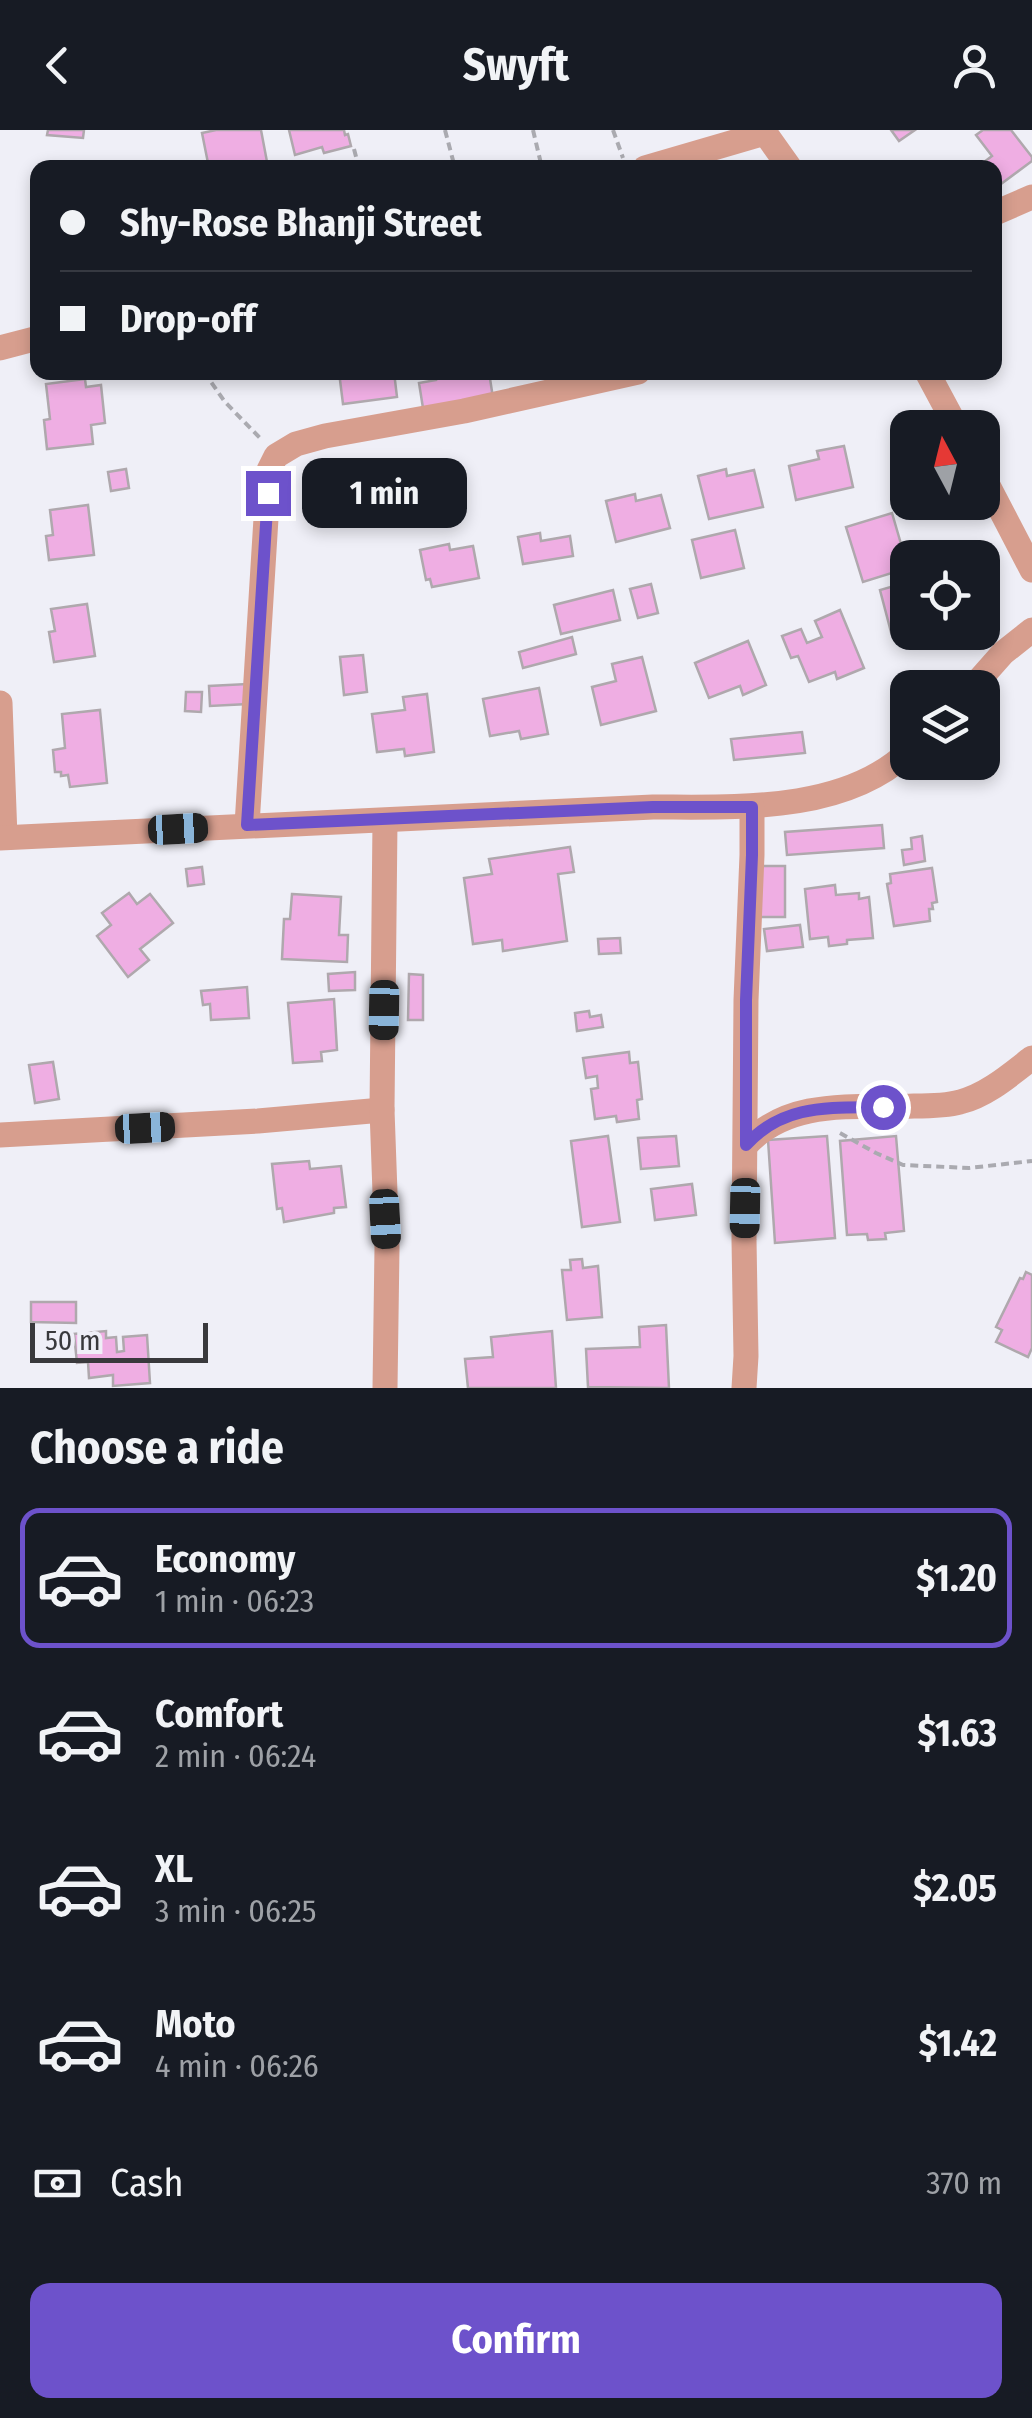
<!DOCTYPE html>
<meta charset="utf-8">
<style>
:root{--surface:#171b24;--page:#242831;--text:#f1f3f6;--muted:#9ea1a6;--line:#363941;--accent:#6d52cb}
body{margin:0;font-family:"Fira Sans Condensed",sans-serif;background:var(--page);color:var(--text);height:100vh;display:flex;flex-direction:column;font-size:38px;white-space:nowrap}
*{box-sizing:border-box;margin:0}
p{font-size:32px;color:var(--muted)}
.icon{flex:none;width:55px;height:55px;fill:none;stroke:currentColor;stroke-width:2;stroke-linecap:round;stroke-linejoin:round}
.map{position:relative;height:1258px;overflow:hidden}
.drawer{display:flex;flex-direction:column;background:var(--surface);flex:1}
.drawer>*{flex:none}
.banner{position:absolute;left:30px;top:30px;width:972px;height:220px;border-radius:20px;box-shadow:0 5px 15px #0003;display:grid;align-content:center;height:220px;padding:0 30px;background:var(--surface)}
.needle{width:65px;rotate:353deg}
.fabs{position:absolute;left:890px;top:280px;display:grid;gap:20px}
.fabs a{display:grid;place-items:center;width:110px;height:110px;border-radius:20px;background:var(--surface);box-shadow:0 5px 15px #0003;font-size:50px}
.scale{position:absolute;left:30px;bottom:25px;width:178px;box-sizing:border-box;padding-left:10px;border:5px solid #39393c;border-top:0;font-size:28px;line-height:35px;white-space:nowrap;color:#39393c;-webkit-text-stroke:8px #efeff7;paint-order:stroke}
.end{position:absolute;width:45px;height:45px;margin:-22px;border:12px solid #6d52cb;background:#fff;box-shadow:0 0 0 5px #fff}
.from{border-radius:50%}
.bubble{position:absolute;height:70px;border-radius:20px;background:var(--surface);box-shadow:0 5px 15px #0003;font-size:32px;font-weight:700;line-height:70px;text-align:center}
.car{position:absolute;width:30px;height:60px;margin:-30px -15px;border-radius:12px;box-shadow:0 0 8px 2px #0007;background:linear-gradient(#222 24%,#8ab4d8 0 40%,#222 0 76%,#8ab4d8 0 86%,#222 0)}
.banner b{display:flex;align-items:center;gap:35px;height:95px;font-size:38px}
.banner b+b{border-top:2px solid var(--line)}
.banner i{width:25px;height:25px;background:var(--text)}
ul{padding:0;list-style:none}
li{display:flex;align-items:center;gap:30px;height:140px;margin:0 20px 15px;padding:0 10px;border:5px solid transparent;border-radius:20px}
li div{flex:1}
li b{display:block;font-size:38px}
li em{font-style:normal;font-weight:700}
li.active{border-color:var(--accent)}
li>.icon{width:90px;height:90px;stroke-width:1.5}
h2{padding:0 30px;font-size:45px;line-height:120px}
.pay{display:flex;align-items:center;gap:25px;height:110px;padding:0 30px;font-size:38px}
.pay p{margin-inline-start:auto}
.action{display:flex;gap:20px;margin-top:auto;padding:20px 30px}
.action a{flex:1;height:115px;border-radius:20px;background:var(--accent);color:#fff;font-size:40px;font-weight:700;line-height:115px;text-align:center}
header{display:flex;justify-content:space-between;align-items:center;height:130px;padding:0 30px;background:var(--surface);font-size:45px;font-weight:700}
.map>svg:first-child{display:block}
.building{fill:#efaee3;stroke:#afa8ad;stroke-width:2.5}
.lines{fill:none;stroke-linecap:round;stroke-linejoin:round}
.path{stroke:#aaaab0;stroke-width:4;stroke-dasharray:8 5;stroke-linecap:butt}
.minor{stroke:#d79e8e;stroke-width:25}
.route{stroke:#6d52cb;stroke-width:12}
</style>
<header><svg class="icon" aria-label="back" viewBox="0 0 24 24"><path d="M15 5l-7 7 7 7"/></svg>Swyft<svg class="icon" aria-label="person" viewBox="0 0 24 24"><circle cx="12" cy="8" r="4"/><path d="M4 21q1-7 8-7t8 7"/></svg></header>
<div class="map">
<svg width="1032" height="1258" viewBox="0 0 1032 1258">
<rect width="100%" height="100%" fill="#efeff7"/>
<g class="building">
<polygon points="48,0 84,0 83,8 47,5"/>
<polygon points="216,0 261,0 268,37 241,38 240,34 209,38 202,3"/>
<polygon points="289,0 344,0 345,5 348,4 351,16 324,23 322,17 295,25"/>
<polygon points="891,0 915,0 899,11"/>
<polygon points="983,0 1011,0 1032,27 1032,31 1001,54 995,46 995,38 988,38 984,32 992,26 976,5"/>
<polygon points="339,242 394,242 397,267 343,274"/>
<polygon points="435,242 489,242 493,268 423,278 419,253 436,250"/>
<polygon points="85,249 86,257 101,255 105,293 91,295 93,314 47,319 44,290 50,289 46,254"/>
<polygon points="844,316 853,357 796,370 789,336 819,329 817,321"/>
<polygon points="126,339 129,358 111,361 108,342"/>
<polygon points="726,339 727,346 754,340 763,377 709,389 698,346"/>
<polygon points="635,364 636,371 661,365 670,398 616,412 606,371"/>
<polygon points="88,375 94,425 49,430 46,406 53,405 50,380"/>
<polygon points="892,383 908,438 863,452 846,397"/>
<polygon points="735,400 744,438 701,448 692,410"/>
<polygon points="540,403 541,411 570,406 573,426 523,434 518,407"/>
<polygon points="449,414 450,420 473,416 479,448 432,457 430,449 426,450 420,420"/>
<polygon points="908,452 908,498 891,502 880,460"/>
<polygon points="651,454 658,483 638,488 630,459"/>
<polygon points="613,460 620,490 561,504 554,475"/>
<polygon points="984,461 995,470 985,482 982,479"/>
<polygon points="87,474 95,526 54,532 49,502 55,501 51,479"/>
<polygon points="840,480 864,538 837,549 835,542 809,552 798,526 791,528 782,506 801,499 807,513 822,507 815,491"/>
<polygon points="572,507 576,524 523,538 519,522"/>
<polygon points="748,511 766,555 743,565 740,556 709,568 695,533"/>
<polygon points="363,525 367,562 344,565 340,527"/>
<polygon points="642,527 656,581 601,595 592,557 616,551 612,534"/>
<polygon points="247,554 248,574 210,576 209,556"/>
<polygon points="539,558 548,604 521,609 519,601 490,606 483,569"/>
<polygon points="186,562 202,562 201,582 185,581"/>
<polygon points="427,564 434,622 405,626 404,619 377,622 372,584 405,580 403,567"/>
<polygon points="100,580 107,653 70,657 68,645 61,646 61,642 55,642 53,620 65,618 62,584"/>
<polygon points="802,602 805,623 734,630 731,609"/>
<polygon points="882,695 884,718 787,725 785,702"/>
<polygon points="922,706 925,731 904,735 902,720 912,719 911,708"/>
<polygon points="570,717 574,742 558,744 567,811 503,821 502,810 473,814 464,748 492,744 489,729"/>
<rect x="760" y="736" width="25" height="51"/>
<polygon points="202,737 204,754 188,756 186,739"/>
<polygon points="932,738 937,772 932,773 933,779 929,779 930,791 894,796 887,754 891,753 890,744"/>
<polygon points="835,755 836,765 859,763 859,769 869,767 873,808 847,810 847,814 829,816 828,807 810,809 805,759"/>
<polygon points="129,763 137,774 150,764 173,793 140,819 149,830 128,847 97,806 111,795 102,783"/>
<polygon points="292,764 341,767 339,805 348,805 347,832 282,829 284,789 290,789"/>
<polygon points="800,795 803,817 767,821 764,799"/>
<polygon points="620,808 621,823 599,824 598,809"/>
<polygon points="355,842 355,860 329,861 328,844"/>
<polygon points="409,844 423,845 423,890 408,890"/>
<polygon points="247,857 249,888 211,890 210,874 203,875 201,861"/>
<polygon points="334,869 337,920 321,922 322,931 293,933 288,873"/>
<polygon points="589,881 590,887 601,885 603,897 577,901 575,883"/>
<polygon points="629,922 630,933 638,932 642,969 637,970 639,989 617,992 616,986 595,989 591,959 598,958 597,946 586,948 583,928"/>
<polygon points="53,932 59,969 35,973 29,935"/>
<polygon points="608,1006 620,1092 582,1097 571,1011"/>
<polygon points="676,1006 679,1036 641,1039 638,1008"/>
<polygon points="827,1006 835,1108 775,1113 768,1010"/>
<polygon points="896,1006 904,1101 885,1103 886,1109 868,1110 867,1104 847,1105 840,1011"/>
<polygon points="309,1031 310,1039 341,1036 346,1077 334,1078 334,1083 284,1092 282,1078 277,1079 272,1034"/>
<polygon points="692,1054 696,1085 655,1090 651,1059"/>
<polygon points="582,1129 583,1138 598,1136 602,1187 567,1190 562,1140 571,1140 570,1130"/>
<polygon points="1026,1142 1032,1145 1032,1218 1028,1227 996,1212 1002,1200 996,1197 1020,1148 1023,1149"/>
<polygon points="31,1172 76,1172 76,1193 31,1192"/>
<polygon points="666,1195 669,1258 588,1257 586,1219 640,1217 639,1197"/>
<polygon points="106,1201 106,1208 116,1207 117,1222 124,1221 123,1207 147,1205 150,1253 113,1256 113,1245 89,1248 88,1232 77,1233 74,1204"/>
<polygon points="552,1201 556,1258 468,1258 465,1229 493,1227 491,1207"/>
</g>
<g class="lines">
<g class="path">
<polyline points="445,0 455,38"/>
<polyline points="533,0 542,38"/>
<polyline points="613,0 623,28"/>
<polyline points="354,19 359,38"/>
<polyline points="297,35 297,38"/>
<polyline points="204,242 225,272 260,308"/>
<polyline points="840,1003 876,1023 903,1035 969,1038 1032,1031"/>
</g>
<g class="minor">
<polyline points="763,0 790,38"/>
<polyline points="645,38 765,3"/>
<polyline points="995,83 1032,67"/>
<polyline points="0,218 38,208"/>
<polyline points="927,242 957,298"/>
<polyline points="982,344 1032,440"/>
<polyline points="972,558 1003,523 1032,500"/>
<polyline points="0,573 5,707"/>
<polyline points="247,695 269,340 276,326 296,314 325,306 464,281 638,242"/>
<path d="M0,708l653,-31c82,0 191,6 255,-55"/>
<polyline points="0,1005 258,991 382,980"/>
<path d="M746,1015c44,-47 108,-37 168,-39 14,0 32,0 46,-4 27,-7 50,-27 72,-44"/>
<polyline points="385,1258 387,1118 382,980 385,691"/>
<polyline points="744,1258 746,1226 744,1110 746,870 752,725 752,677"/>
</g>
</g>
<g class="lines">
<path class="route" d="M268,363l-21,332 406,-18h99v48l-6,145v145c38,-42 85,-37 137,-38"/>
</g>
</svg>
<div class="fabs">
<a><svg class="needle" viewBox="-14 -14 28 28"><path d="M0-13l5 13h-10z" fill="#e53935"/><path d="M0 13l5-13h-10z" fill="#9ea1a6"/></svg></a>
<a><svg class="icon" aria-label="locate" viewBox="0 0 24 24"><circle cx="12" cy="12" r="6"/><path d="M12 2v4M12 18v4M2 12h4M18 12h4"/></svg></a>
<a><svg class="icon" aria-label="layers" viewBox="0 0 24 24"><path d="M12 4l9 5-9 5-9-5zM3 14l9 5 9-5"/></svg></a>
</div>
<div class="scale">50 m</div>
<i class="end from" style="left:883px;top:977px"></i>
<i class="end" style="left:268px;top:363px"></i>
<div class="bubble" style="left:302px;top:328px;width:165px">1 min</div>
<i class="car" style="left:178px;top:699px;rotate:87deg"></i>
<i class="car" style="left:384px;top:880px;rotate:181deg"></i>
<i class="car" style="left:145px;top:998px;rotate:87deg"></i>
<i class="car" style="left:745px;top:1078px;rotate:181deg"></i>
<i class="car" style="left:385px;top:1089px;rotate:177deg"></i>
<div class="banner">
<b><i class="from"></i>Shy-Rose Bhanji Street</b>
<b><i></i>Drop-off</b>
</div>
</div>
<section class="drawer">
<h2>Choose a ride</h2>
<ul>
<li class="active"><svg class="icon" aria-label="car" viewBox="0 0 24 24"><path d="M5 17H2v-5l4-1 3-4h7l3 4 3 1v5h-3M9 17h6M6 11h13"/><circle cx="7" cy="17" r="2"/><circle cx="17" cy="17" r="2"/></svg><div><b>Economy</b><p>1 min · 06:23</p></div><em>$1.20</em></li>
<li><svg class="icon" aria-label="car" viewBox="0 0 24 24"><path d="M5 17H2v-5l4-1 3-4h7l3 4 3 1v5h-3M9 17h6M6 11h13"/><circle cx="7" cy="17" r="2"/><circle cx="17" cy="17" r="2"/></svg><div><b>Comfort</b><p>2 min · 06:24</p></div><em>$1.63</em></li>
<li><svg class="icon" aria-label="car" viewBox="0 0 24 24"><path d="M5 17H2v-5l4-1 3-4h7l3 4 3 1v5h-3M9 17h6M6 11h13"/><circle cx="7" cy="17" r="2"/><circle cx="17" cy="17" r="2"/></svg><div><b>XL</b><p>3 min · 06:25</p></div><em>$2.05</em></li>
<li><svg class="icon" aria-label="car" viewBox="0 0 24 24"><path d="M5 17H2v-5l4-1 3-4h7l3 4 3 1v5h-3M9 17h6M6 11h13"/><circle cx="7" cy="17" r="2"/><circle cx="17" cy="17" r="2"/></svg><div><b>Moto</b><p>4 min · 06:26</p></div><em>$1.42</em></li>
</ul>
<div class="pay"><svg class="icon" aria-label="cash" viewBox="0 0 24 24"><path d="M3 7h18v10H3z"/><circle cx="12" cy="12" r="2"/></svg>Cash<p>370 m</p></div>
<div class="action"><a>Confirm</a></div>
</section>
